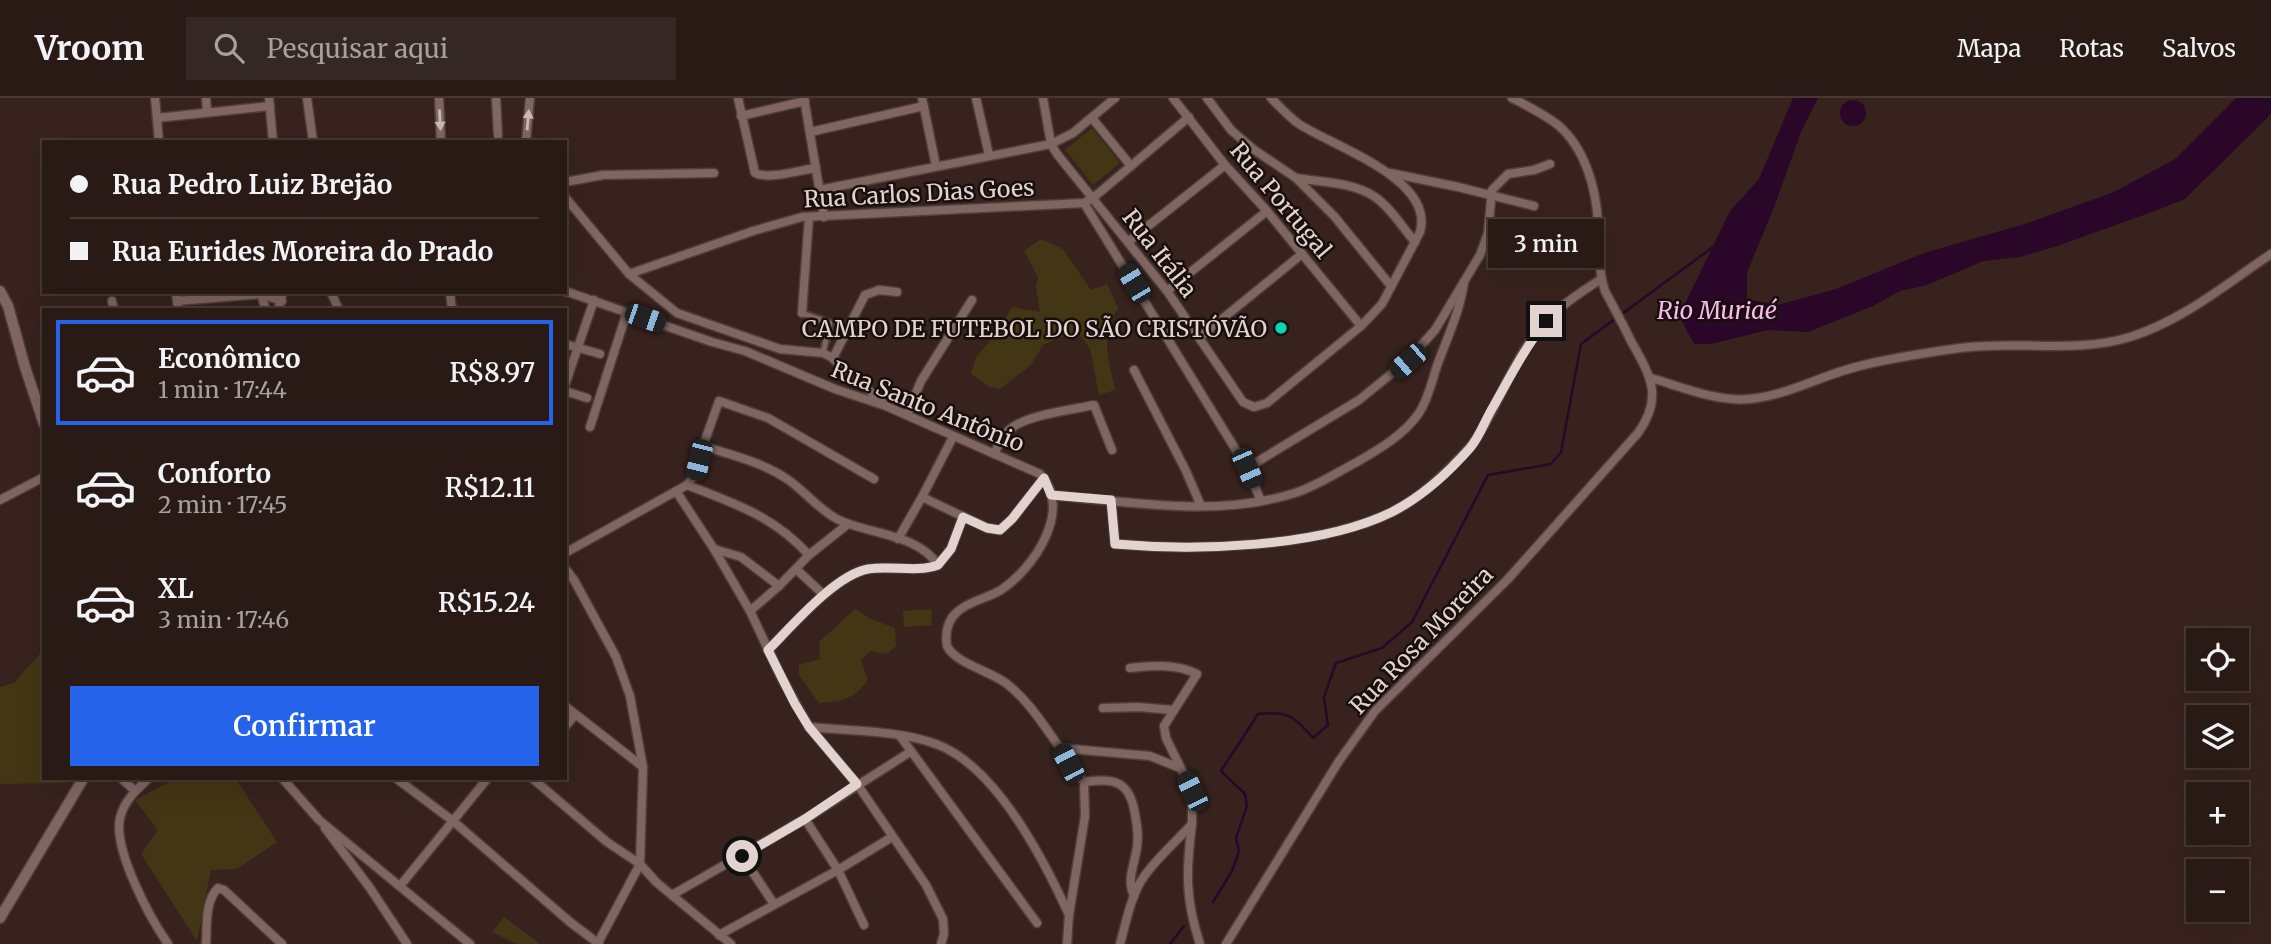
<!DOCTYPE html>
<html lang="pt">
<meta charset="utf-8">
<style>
:root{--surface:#291a16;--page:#352723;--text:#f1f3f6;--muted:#a5a1a1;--line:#453835;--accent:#2563eb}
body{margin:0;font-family:Merriweather,serif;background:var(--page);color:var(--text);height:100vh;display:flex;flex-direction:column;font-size:26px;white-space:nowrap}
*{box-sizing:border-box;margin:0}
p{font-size:23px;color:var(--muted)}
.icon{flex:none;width:38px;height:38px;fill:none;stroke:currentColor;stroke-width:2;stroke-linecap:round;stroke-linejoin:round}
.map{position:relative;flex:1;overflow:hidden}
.sheet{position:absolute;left:42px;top:210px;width:525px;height:472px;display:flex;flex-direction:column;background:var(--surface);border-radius:0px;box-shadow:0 7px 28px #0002,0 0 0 2px var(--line)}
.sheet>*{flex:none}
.banner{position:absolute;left:42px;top:42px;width:525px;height:154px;border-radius:0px;box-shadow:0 7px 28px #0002,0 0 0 2px var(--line);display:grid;align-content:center;height:154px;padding:0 28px;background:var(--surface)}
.tools{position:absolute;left:2186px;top:530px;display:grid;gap:14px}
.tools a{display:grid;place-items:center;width:63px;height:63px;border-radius:0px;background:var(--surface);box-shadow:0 7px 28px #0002,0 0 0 2px var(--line);font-size:35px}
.end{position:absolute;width:32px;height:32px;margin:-16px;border:9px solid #e2d3d1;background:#111;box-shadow:0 0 0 4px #111}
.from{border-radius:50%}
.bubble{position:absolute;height:49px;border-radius:0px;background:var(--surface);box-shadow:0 7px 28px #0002,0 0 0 2px var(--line);font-size:23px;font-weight:600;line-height:49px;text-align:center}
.car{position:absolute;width:21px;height:42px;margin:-21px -10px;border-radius:9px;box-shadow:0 0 5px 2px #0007;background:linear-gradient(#222 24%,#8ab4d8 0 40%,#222 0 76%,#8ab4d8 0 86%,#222 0)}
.banner b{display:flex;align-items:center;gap:24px;height:66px;font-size:26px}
.banner b+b{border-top:2px solid var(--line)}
.banner i{width:18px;height:18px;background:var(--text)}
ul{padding:12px 0 0;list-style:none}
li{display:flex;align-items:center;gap:21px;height:105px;margin:0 14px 10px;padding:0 14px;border:4px solid transparent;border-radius:0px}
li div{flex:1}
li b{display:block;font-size:26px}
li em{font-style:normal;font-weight:600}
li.on{border-color:var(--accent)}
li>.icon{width:63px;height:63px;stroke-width:1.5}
.action{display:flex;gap:14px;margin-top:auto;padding:14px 28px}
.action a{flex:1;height:80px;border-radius:0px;background:var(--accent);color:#fff;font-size:28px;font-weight:600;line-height:80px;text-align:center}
header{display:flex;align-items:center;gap:42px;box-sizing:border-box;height:98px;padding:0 35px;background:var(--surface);border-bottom:2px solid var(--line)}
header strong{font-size:33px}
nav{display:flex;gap:38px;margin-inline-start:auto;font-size:24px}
.search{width:490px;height:63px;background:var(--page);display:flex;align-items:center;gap:18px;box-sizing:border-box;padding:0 24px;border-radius:0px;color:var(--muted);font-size:26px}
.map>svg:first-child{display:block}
.green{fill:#433614}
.water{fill:#2a0728}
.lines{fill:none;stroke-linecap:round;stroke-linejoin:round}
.stream{stroke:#2a0728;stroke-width:2.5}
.pedestrian-casing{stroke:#503e3c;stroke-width:9}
.minor-casing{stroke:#503e3c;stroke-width:11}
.tertiary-casing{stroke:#503e3c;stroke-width:13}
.pedestrian{stroke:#7f6661;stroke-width:5}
.minor{stroke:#7f6661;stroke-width:8}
.tertiary{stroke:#7f6661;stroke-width:10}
.oneway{fill:#c9b8b5}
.route{stroke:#e2d3d1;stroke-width:9}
.poi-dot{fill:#09d5b5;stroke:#180e0c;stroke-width:2.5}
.labels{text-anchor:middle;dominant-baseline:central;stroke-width:5;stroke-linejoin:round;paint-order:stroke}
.street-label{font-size:23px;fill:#e2d3d1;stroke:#180e0c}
.poi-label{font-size:23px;fill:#e2d3d1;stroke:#180e0c;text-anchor:end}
.water-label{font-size:24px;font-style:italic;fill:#fbb9f3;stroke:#180e0c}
</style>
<header>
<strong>Vroom</strong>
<div class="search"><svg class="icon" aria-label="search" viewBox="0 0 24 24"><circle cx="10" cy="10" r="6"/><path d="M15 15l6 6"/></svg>Pesquisar aqui</div>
<nav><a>Mapa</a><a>Rotas</a><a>Salvos</a></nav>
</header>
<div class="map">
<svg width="2271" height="846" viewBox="0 0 2271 846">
<rect width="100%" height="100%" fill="#37221e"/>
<g class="green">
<polygon points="1092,30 1120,65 1093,87 1065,52"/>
<path d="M1041,141l22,10 28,41 16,-6 11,24c-19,29 -9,51 -3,82l-16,5 -9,-46 -11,-15 -18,3 -18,8 -12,20 -31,24 -11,-2 -18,-13 5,-17 21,-24 15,-26 28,5 -4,-25 2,-10 -14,-26z"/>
<path d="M855,511l16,10 24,9 1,18 -9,8 -16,-3 -10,9 7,20c-15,20 -25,21 -49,23l-20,-28v-10l21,-6 -1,-17z"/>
<polygon points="931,511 932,527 904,529 903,513"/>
<polygon points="44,551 44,681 70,681 68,685 0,686 0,589 14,585"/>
<polygon points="175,681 236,681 277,744 237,771 211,772 197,843 141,756 158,732 135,702"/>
<polygon points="504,819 540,846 517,846 492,834"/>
</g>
<g class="water">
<polygon points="1793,0 1818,0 1801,34 1773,112 1747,174 1747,201 1777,207 1836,191 1924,155 2028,125 2114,94 2175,61 2236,0 2271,0 2271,16 2185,101 2155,113 2057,148 2020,159 1983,163 1927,187 1900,193 1873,208 1808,234 1768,232 1711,246 1694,246 1679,218 1730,113 1759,81"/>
<circle cx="1853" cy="15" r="13"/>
</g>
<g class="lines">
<g class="stream">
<path d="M1213,804l19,-31 7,-20 -3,-13 11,-32 -2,-12 -24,-23 37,-57c30,-3 36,2 55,24l15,-13 -4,-28 12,-34 46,-15 30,-26 76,-147 63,-11 10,-12 20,-108 132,-97"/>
<polyline points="1170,846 1184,828"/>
</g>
<defs>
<polyline id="pedestrian" points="802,215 830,225 823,255"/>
<g id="minor">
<polyline points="155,0 159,44"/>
<polyline points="206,0 207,14"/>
<polyline points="269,0 273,44"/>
<polyline points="307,0 313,44"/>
<polyline points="439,0 441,44"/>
<polyline points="496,0 498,37"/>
<path d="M738,0l17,75c13,7 45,-3 61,-5"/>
<polyline points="804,0 824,119"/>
<polyline points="922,0 936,68"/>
<polyline points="976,0 989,57"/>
<polyline points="1043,0 1051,46 1073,35 1115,0"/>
<polyline points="1173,0 1225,67 1267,113 1361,228"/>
<polyline points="1207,0 1231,32 1253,51 1296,80 1334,118 1391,188"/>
<polyline points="741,18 805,3"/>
<polyline points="157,20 270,8"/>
<polyline points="1092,20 1131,68"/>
<polyline points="810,34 924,8"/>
<polyline points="526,44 530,0"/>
<polyline points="1390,75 1458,89 1534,108"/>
<path d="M1296,80c24,4 58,4 79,19 16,11 27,30 40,45"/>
<polyline points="565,84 603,77 714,75"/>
<path d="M819,92l232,-46 6,10 110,137 76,111 11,5 13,-4 94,-77 21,-22 38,-72c15,-53 -86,-85 -121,-108 -10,-7 -19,-17 -28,-26"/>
<polyline points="565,99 629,176 677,215 780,251 823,255 831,259 883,305"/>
<polyline points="1084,105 1247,370 1261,403"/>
<polyline points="1128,144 1225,67"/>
<polyline points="629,176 753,133 802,119 1084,105 1093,100 1189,19"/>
<path d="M565,193l147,51 33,9 90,38 51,17 154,68c34,36 -7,95 -39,116 -13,8 -32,11 -44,22 -10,9 -12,21 -10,34 9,18 44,25 60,38 22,17 37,42 53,64l90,8 30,12"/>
<polyline points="1167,193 1267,113"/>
<polyline points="176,194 178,212"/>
<polyline points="331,194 339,212"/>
<polyline points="450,194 452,212"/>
<polyline points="261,196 266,212"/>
<polyline points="112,203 114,212"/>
<polyline points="177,203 261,196 282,203"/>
<polyline points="278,212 283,194"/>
<polyline points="802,215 809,119"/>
<polyline points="1200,239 1302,156"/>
<polyline points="565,246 600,256"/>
<polyline points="833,260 865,197 879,192 897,194"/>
<polyline points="1134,272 1186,373 1201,408"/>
<path d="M1651,280c31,9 66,24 98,21 37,-3 71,-23 107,-32 33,-9 70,-14 104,-19 56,-8 115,6 170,-11 52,-16 96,-53 141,-83"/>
<polyline points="565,287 594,202"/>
<polyline points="565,293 587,300"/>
<polyline points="907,317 921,283 972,202"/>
<polyline points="590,329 627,214"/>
<path d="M703,348c28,9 59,16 84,33 18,12 31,30 50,40 32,16 80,14 101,46"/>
<path d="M994,356c4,-8 8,-18 15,-24 16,-15 62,-20 85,-25l18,45"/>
<polyline points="1247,370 1359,302 1407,263 1435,232 1480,157 1488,135 1492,92 1508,76 1534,72 1550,66"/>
<polyline points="687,387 696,376 703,348 719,303 768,320 874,381"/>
<polyline points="676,393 714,451 750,513 782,581 809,629 857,686 926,787 943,821 944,836 941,846"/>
<path d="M1051,397c81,7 164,23 244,-2 22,-7 41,-20 62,-31 21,-12 48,-28 62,-49 10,-15 13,-33 19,-50 10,-27 22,-52 26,-81"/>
<polyline points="922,399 987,430 1000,432 1012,421 1044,380"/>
<polyline points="0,402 44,379"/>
<path d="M1111,402l4,44c80,7 203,4 277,-32 22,-11 42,-28 59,-45 8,-9 18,-17 25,-28 27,-42 42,-95 82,-129 13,-12 28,-21 43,-31"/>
<polyline points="898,441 922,399 953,339"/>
<polyline points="714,451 741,459 779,488"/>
<path d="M565,455l122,-68c49,19 86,31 122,70"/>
<polyline points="565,470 574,482 616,559 630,598 643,669 640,766 598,845"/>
<polyline points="796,471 824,497"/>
<polyline points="750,513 779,488 809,457 848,426"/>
<path d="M768,552c25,-24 67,-75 100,-81 23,-4 48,4 70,-4l13,-16 12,-32"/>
<polyline points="565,608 643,669"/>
<polyline points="1103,610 1138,609 1173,612"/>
<polyline points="565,629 575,617"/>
<path d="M809,629c41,4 88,3 127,17 60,22 108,116 133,171"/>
<polyline points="900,638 1037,825"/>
<polyline points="1060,650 1068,665 1084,684 1085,718 1069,817 1067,846"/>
<polyline points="122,681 135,693"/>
<path d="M148,681c-12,11 -24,22 -28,39 -7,32 30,100 48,126"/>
<polyline points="283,681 319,722 470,846"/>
<polyline points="397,681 453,723 570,824 599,846"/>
<polyline points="533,681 607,744 640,766 656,784 731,846"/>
<path d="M1084,684c31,-5 46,0 51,32 2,11 4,22 2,33 -2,17 -11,32 -3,49"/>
<polyline points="805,721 838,772 864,827"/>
<path d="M1192,726c-6,46 -7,75 8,120"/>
<polyline points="325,730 370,790 407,846"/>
<polyline points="742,758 774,806"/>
<polyline points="400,788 487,681"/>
<polyline points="672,797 805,721 910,654"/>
<polyline points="719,837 838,772 892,739"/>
<path d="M206,846c1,-17 -1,-44 12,-56l6,2 58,54"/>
<path d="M1120,846c6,-21 10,-44 21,-63 13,-21 34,-38 51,-57v-33l-26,-53 -2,-12 33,-52c-22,-11 -44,-8 -67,-6"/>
<path d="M1226,846l113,-183 36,-50 133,-132 130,-146c26,-36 12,-58 -7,-92 -8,-17 -17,-33 -26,-50 -7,-21 -6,-46 -7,-69 -2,-34 -13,-74 -40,-97 -14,-11 -30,-19 -46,-27"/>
</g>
<g id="tertiary">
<polyline points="0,193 8,208 25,269 44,326"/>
<polyline points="0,820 83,681"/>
</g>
</defs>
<use href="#pedestrian" class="pedestrian-casing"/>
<use href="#minor" class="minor-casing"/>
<use href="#tertiary" class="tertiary-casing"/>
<use href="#pedestrian" class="pedestrian"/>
<use href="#minor" class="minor"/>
<use href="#tertiary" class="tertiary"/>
</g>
<defs><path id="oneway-solid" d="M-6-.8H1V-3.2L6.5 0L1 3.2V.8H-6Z" transform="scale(1.75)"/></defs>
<g class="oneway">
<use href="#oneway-solid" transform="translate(440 22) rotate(87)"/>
<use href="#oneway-solid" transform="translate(528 22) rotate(-85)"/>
</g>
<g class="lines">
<path class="route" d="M742,758l63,-37 52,-35 -48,-57 -14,-23 -27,-54c24,-24 67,-75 100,-81 23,-4 48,4 70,-4l13,-16 12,-32 24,11 13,2 12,-11 32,-41 7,17 60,5 4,44c80,7 204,4 277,-32 29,-15 57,-40 78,-64 10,-12 15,-28 23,-41 17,-30 32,-59 53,-86"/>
</g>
<circle class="poi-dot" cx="1281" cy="230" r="7"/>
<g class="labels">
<g class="street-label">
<text transform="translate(919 95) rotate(-3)">Rua Carlos Dias Goes</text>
<text transform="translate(1281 102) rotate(50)">Rua Portugal</text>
<text transform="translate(1160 155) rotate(52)">Rua Itália</text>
<text transform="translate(928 308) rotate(22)">Rua Santo Antônio</text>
<text transform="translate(1421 542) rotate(-46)">Rua Rosa Moreira</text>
</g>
<g class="poi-label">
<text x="1267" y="230">CAMPO DE FUTEBOL DO SÃO CRISTÓVÃO</text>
</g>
<g class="water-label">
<text x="1717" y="212">Rio Muriaé</text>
</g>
</g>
</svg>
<div class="tools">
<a><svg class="icon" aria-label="locate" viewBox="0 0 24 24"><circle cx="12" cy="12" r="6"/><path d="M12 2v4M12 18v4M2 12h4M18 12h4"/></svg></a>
<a><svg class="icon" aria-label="layers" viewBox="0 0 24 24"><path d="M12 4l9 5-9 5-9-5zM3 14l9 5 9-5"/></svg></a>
<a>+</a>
<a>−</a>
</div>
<i class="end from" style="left:742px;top:758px"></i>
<i class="end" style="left:1546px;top:223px"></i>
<div class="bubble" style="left:1488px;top:121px;width:116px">3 min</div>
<i class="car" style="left:1134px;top:185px;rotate:329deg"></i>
<i class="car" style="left:645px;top:220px;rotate:109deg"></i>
<i class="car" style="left:1408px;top:263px;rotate:229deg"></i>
<i class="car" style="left:699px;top:362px;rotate:194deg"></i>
<i class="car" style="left:1247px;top:370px;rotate:156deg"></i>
<i class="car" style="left:1068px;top:665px;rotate:332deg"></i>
<i class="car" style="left:1192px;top:693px;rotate:334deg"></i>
<div class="banner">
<b><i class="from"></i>Rua Pedro Luiz Brejão</b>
<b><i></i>Rua Eurides Moreira do Prado</b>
</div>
<section class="sheet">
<ul>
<li class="on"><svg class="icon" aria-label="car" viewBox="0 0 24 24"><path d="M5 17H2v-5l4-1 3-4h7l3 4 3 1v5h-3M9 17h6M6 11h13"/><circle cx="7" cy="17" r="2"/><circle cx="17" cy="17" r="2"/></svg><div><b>Econômico</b><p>1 min · 17:44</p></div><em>R$8.97</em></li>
<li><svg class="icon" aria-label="car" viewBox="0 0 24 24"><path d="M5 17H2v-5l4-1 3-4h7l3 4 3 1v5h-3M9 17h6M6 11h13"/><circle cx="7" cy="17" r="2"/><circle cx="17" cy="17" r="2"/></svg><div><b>Conforto</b><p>2 min · 17:45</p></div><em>R$12.11</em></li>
<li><svg class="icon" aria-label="car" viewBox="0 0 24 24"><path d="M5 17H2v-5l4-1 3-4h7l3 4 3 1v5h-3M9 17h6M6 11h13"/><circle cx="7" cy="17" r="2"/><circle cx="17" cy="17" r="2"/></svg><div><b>XL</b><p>3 min · 17:46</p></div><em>R$15.24</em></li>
</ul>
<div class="action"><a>Confirmar</a></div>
</section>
</div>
